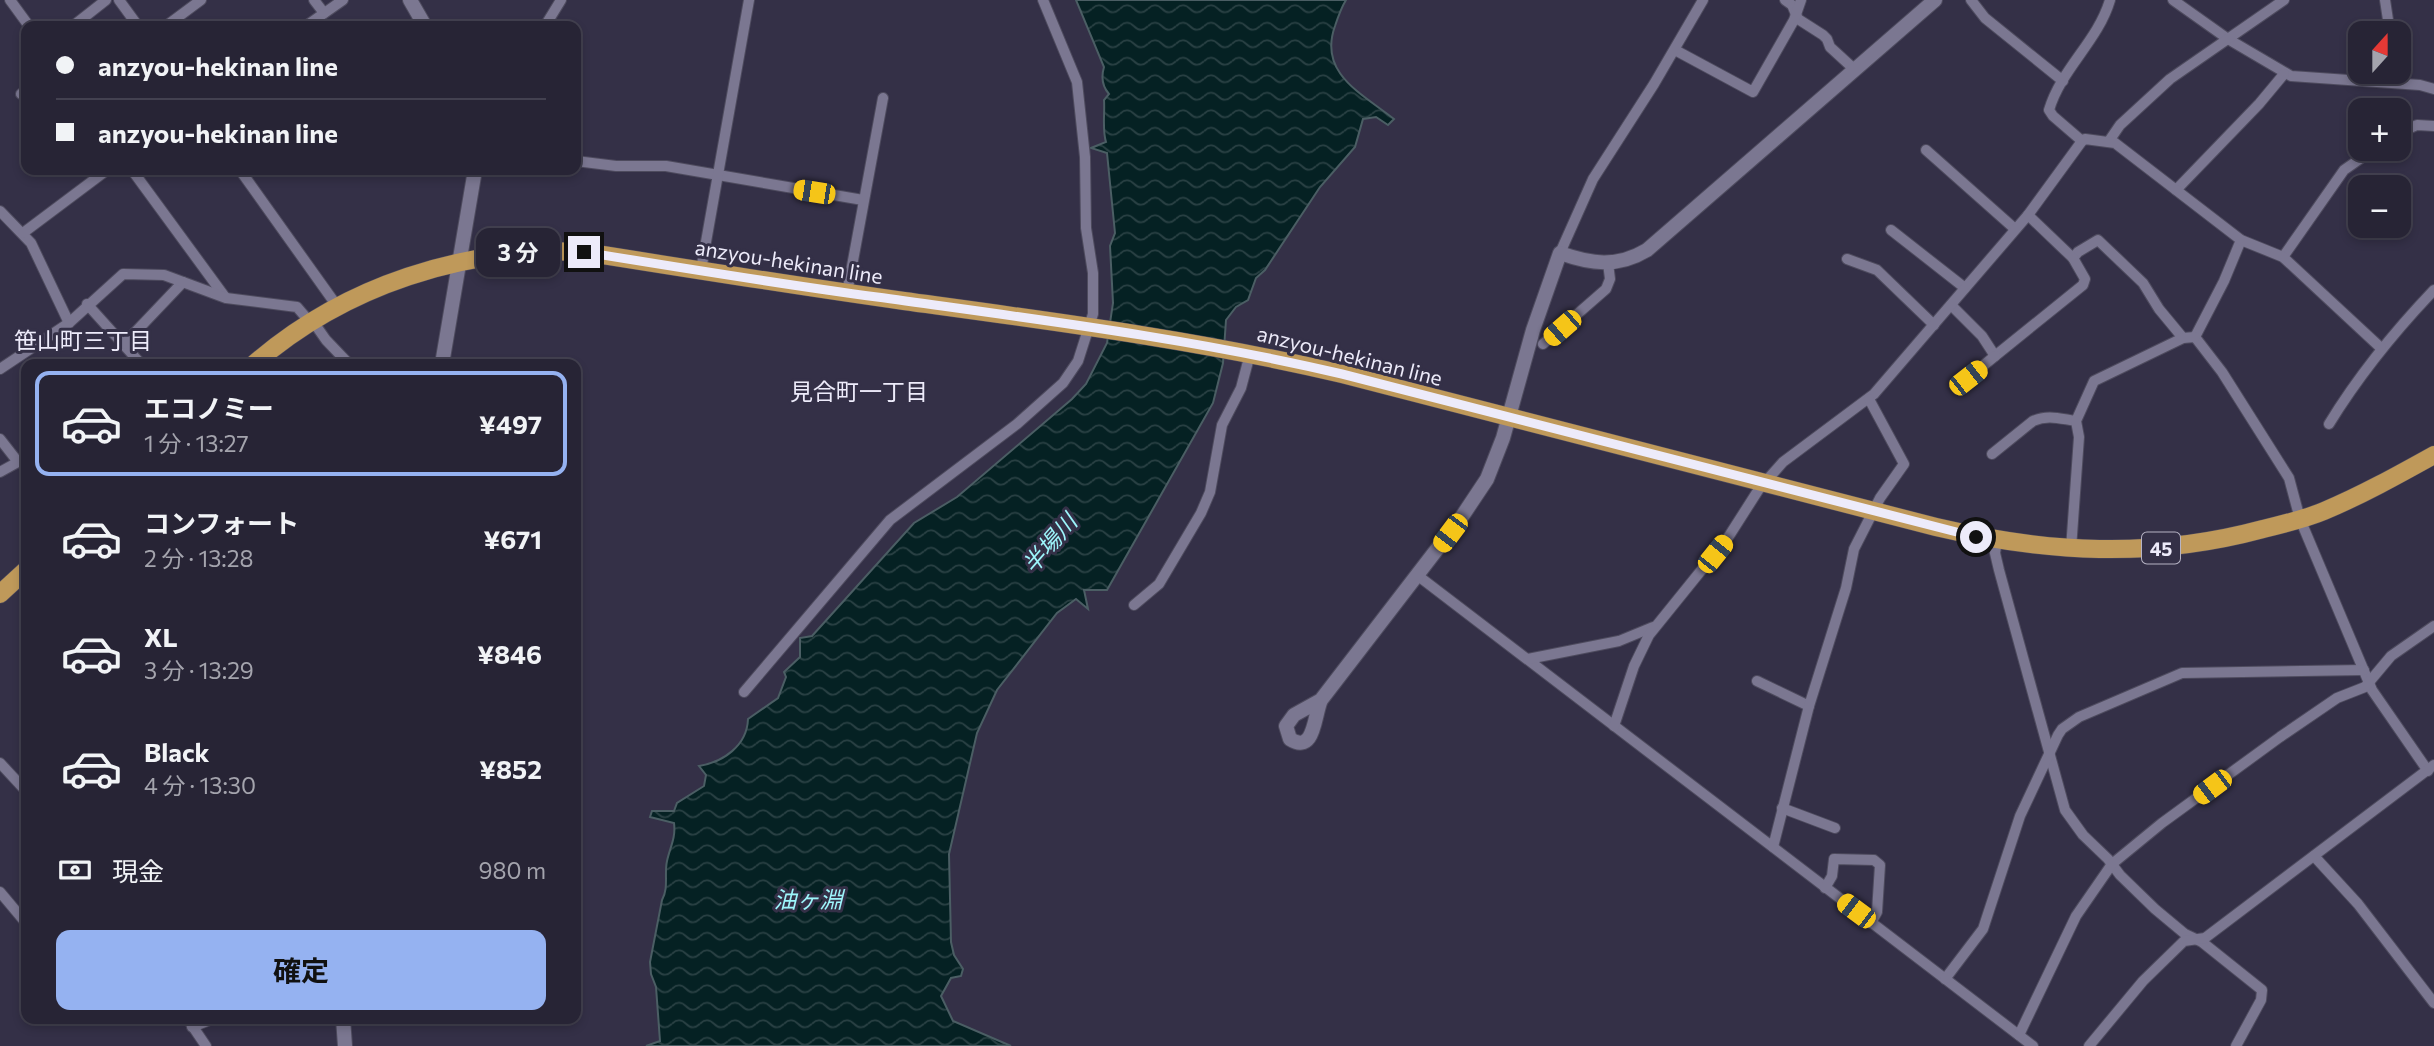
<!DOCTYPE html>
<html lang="ja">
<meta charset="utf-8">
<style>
:root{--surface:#272435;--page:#2f2c3d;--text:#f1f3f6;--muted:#a4a4ad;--line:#434150;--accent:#95b2f1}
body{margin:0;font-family:Commissioner,"Noto Sans JP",sans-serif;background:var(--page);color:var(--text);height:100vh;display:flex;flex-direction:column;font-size:26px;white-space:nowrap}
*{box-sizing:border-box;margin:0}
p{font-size:23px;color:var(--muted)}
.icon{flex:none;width:38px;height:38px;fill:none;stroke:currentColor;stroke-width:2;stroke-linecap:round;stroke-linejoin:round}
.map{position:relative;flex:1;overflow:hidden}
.drawer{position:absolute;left:21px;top:359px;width:560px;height:665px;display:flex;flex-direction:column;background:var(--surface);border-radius:14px;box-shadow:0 4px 10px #0003,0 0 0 2px var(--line)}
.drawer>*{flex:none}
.banner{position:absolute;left:21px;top:21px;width:560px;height:154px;border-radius:14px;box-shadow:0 4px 10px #0003,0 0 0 2px var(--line);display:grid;align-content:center;height:154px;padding:0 35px;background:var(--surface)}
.needle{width:46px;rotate:21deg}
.fabs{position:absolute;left:2348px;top:21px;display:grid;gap:14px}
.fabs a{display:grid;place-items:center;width:63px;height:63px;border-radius:14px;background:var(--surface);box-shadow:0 4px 10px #0003,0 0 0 2px var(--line);font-size:35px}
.end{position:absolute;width:32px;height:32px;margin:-16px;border:9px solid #edebfa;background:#111;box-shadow:0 0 0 4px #111}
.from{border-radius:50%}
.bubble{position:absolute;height:49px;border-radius:14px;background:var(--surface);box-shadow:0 4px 10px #0003,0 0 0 2px var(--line);font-size:23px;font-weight:700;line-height:49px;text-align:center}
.car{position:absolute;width:21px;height:42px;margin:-21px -10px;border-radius:9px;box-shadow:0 0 5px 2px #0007;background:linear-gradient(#f5c518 24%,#345 0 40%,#f5c518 0 76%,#345 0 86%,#f5c518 0)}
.banner b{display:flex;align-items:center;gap:24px;height:66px;font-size:26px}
.banner b+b{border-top:2px solid var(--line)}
.banner i{width:18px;height:18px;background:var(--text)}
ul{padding:12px 0 0;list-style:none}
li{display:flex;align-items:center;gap:21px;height:105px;margin:0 14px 10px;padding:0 21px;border:4px solid transparent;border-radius:14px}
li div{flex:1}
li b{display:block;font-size:26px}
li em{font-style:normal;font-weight:700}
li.on{border-color:var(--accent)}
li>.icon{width:63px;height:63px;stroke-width:1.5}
.pay{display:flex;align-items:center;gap:18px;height:77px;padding:0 35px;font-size:26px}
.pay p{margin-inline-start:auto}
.cta{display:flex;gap:14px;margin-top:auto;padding:14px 35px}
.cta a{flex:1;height:80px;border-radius:14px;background:var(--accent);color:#111;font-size:28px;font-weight:700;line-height:80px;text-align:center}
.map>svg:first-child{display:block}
.water{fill:url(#water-waves);stroke:#4b5e64;stroke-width:2}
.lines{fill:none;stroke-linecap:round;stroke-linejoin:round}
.minor-casing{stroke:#4e4b5e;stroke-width:12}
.tertiary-casing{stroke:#4e4b5e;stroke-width:16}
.primary-casing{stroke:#4e4b5e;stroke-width:19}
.minor{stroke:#7b7791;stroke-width:10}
.tertiary{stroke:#7b7791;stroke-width:14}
.primary{stroke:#bf995a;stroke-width:18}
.route{stroke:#edebfa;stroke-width:9}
.labels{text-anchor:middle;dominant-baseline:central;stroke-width:6;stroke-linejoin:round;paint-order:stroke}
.shield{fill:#343047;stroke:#b6b3c4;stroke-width:2}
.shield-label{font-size:19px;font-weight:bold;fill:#edebfa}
.street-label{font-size:21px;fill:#edebfa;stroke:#343047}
.neighbourhood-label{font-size:23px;fill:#edebfa;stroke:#343047}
.water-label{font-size:23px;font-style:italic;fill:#9df5fb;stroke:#343047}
</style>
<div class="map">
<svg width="2434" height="1046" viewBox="0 0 2434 1046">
<defs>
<pattern id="water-waves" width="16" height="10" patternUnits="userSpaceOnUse" patternTransform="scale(1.75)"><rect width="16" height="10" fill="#052123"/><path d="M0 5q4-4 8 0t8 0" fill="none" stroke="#2a4144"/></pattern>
</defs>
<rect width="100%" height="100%" fill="#343047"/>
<path class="water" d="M1076,0h270c-5,8 -8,17 -11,26 -17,47 26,67 59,93l-6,6 -12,-8 -13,2 -8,28 -35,40 -55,83 -9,8 -8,22 -12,7 -10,13 -3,43 -10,40 -106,187h-23l4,19 -12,-10 -19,14 -60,77 -20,43 -28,121 2,88 3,13 9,14 -2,7 -10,2 -10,18 12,25 58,25h-365l14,-5 -4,-54 -5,-13 -1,-12 12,-62c7,-13 2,-25 5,-39 3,-14 9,-23 7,-38l-24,-6 2,-6h22l3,-8 27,-17 2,-11 -7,-9c24,-4 48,-20 49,-47l30,-21 8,-21 -2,-5 16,-15v-19l12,-2 102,-113 43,-26 115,-98 14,-15 21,-41 6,-40 -3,-57 5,-13 -8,-80 -16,-5 15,-6c-4,-13 -1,-28 -2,-42l5,-6c-7,-8 -8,-17 -5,-27z"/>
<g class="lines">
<defs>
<g id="minor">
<polyline points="10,0 29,26"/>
<polyline points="119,0 138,26"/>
<polyline points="314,0 324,13"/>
<polyline points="1785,0 1792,5 1798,19 1823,35 1827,39 1830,47 1854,69"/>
<polyline points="1971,0 1985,18 2063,81"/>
<polyline points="2173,0 2228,39 2291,76 2420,85 2434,89"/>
<polyline points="2385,0 2390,33"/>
<polyline points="73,26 106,0"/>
<polyline points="166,26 201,0"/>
<polyline points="306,26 343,0"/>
<polyline points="545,26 561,0"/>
<polyline points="1675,50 1753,92 1794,20 1801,0"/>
<polyline points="21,94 26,90"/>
<polyline points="2399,133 2417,125 2434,126"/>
<path d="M2082,141l-29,-25 -4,-6c12,-41 49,-69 61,-110"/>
<polyline points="2109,141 2120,125 2170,79 2284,0"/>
<polyline points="1926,150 2015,229"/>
<polyline points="576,161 616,166 666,166 863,200"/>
<polyline points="132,170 225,297"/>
<polyline points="240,170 337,306"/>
<polyline points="2176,190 2259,104 2284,74"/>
<polyline points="0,211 31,243 69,323"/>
<polyline points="1891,230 1965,288"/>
<polyline points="23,233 107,170"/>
<polyline points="1560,253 1593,179 1654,84 1703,0"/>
<polyline points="2283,257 2344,170 2374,149"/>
<polyline points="2073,258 2078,252 2098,240 2143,283 2159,309 2183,338"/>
<polyline points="1847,259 1877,270 1934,325"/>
<polyline points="701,270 749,0"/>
<polyline points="847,293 883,98"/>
<polyline points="87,304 141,364"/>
<polyline points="1951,305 1982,336 1995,356 2083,285 2085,279 2073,258 2028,215"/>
<polyline points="312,320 326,340 349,364"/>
<polyline points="2195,337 2222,372 2289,478 2300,519 2372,690 2428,771"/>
<polyline points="2195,337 2224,281 2241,240"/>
<polyline points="124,344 183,282"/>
<polyline points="1543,344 1606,289 1610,279 1608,263"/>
<polyline points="0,369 69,323 123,274 164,275 226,298 297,307 309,321"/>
<polyline points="1968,378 1995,356"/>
<path d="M2329,424c30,-49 65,-92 105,-134"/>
<polyline points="0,439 18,462 0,472"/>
<path d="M1992,454l41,-33c15,-7 28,-2 43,0"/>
<polyline points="1997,541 1995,553 1999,570 2065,810 2083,835 2108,859 2120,875 2155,909 2185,934 2202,942 2262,990 2261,1000 2236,1046"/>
<polyline points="2071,549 2079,437 2076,421 2094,381 2183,338 2195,337"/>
<polyline points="1417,575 2033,1046"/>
<polyline points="1134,605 1159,584 1201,513 1210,492 1222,425 1241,388 1250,354"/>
<polyline points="1528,659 1619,641 1653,627"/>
<polyline points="1757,681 1809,706"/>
<polyline points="744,692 890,520 1017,424 1063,383 1078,361 1093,314 1093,273 1086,228 1085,157 1077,82 1043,0"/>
<polyline points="1614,726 1634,666 1649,635 1729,536 1759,489 1783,462 1874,394 2028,215 2082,141 2085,139 2115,143 2241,240 2283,257 2381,348"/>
<polyline points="0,763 26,791"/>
<polyline points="1782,808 1835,828"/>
<polyline points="1773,847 1809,706 1846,588 1854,549 1880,498 1904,464 1869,399"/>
<polyline points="2314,856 2358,904 2434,1003"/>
<polyline points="1825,888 1832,876 1834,859 1874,860 1880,865 1877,912 1871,923"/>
<polyline points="0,892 26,923"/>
<polyline points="1945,979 1983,929 2020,816 2058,735 2062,729 2079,717 2182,673 2364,670"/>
<polyline points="187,1018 206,1046"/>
<polyline points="192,1027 215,1018"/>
<polyline points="2019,1035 2076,916 2112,864 2162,823 2280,737 2337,698 2365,687 2391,656 2434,626"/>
<polyline points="2089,1046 2143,981 2184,941 2205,938 2434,765"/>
</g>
<g id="tertiary">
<polyline points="410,0 425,26"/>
<polyline points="442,364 475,170"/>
<path d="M1321,700l-27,15 -8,11 4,13c25,16 24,-24 31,-39l140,-182 26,-39 16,-41 30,-108 27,-77c31,11 57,15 87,-3l288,-250"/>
<polyline points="343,1018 345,1046"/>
</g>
<g id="primary">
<path d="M254,364c91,-79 210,-117 330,-112 107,17 213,34 320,49 146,20 294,39 438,73l594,153c111,26 216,32 327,2 21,-5 42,-10 61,-18 38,-16 74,-36 110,-56"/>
<polyline points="0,594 26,570"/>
</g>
</defs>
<use href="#minor" class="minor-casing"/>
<use href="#tertiary" class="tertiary-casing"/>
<use href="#primary" class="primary-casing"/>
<use href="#minor" class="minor"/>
<use href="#tertiary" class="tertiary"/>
<use href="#primary" class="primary"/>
</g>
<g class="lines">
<path class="route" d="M584,252c98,16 195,32 293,45 156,22 312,41 465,77l634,163"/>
</g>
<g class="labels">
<rect class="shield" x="2142" y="532.5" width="38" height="31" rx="5"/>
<g class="shield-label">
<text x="2161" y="548">45</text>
</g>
<g class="street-label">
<text transform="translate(789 261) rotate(9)">anzyou-hekinan line</text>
<text transform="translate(1350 355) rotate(14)">anzyou-hekinan line</text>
</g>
<g class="neighbourhood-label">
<text x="83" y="340">笹山町三丁目</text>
<text x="859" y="391">見合町一丁目</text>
</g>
<g class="water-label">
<text transform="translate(1049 543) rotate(-49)">半場川</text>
<text x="808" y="899">油ヶ淵</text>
</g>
</g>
</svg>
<div class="fabs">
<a><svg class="needle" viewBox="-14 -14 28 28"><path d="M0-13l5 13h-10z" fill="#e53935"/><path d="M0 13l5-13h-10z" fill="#a4a4ad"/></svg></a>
<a>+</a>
<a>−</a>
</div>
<i class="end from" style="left:1976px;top:537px"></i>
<i class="end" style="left:584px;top:252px"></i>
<div class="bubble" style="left:476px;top:228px;width:84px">3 分</div>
<i class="car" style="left:814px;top:192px;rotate:279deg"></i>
<i class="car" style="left:1562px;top:328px;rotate:229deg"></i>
<i class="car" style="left:1968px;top:378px;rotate:52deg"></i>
<i class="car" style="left:1450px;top:533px;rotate:217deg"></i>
<i class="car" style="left:1715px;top:554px;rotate:39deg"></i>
<i class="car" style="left:2212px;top:787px;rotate:233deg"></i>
<i class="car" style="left:1856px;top:911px;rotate:307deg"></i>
<div class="banner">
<b><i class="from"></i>anzyou-hekinan line</b>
<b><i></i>anzyou-hekinan line</b>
</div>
<section class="drawer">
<ul>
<li class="on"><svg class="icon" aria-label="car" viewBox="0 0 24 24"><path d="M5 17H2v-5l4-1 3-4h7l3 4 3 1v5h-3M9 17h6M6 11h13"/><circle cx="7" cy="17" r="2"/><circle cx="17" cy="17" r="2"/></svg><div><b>エコノミー</b><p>1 分 · 13:27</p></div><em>¥497</em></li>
<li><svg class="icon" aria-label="car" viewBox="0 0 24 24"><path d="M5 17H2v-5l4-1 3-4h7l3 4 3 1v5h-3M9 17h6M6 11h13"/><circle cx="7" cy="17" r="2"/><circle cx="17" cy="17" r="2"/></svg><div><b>コンフォート</b><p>2 分 · 13:28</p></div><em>¥671</em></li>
<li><svg class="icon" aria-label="car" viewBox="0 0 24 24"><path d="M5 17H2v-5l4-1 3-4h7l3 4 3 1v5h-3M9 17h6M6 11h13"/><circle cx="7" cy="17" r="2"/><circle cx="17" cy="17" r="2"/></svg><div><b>XL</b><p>3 分 · 13:29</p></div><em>¥846</em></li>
<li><svg class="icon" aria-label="car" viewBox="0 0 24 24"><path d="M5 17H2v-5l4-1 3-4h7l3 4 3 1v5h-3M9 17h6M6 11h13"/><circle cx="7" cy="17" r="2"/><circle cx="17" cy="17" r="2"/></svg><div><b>Black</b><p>4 分 · 13:30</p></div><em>¥852</em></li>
</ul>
<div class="pay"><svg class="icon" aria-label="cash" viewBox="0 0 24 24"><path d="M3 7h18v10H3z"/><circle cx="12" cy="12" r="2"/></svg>現金<p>980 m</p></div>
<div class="cta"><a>確定</a></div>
</section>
</div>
